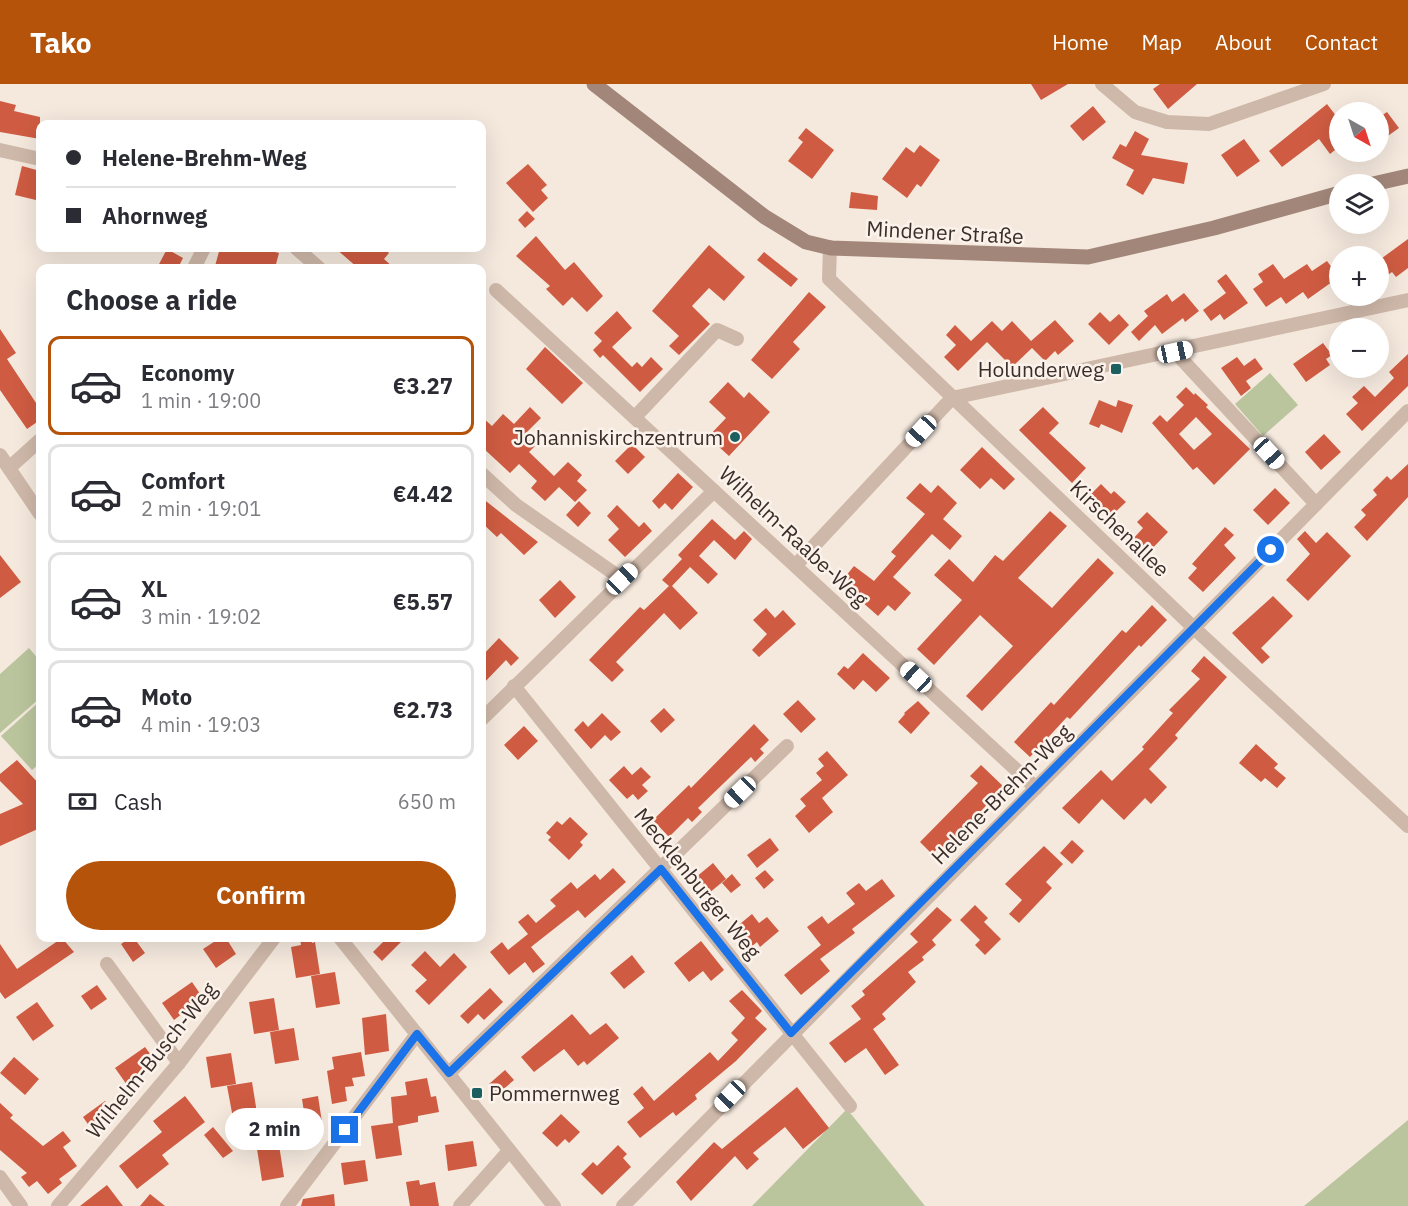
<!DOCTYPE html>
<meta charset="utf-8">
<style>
:root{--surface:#fff;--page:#f7f7f7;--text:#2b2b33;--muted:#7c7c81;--line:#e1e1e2;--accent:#b45309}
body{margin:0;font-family:"IBM Plex Sans",sans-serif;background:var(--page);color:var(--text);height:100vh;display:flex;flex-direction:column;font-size:22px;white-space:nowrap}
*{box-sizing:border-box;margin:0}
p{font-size:20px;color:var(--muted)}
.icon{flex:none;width:33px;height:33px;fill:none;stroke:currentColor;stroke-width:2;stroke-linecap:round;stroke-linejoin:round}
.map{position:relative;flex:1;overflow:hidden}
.side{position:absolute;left:36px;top:180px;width:450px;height:678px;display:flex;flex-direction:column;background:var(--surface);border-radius:12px;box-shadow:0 6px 24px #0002}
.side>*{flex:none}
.guide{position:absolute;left:36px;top:36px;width:450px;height:132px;border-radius:12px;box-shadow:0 6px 24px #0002;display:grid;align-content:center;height:132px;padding:0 30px;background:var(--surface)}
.needle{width:39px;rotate:141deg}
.tools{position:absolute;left:1329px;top:18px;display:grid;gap:12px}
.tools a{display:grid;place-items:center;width:60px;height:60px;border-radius:50%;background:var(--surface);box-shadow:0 6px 24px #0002;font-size:30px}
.end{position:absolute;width:27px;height:27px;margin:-14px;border:8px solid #1a73e8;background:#fff;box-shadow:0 0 0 3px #fff}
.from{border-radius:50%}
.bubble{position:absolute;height:42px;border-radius:21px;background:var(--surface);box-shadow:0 6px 24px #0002;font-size:20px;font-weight:700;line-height:42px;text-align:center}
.car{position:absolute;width:18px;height:36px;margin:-18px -9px;border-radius:8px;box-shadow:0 0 4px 2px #0007;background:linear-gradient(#fff 24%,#345 0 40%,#fff 0 76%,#345 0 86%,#fff 0)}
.guide b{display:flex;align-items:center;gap:21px;height:57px;font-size:22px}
.guide b+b{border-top:2px solid var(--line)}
.guide i{width:15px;height:15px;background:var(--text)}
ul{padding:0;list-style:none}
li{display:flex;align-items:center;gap:18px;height:99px;margin:0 12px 9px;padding:0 18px;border:3px solid var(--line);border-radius:12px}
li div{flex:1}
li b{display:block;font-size:22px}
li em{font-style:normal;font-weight:700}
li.current{border-color:var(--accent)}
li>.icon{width:54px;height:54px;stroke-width:1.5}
h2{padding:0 30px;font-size:27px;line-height:72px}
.pay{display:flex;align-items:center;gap:15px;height:66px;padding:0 30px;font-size:22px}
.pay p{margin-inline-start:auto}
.action{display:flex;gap:12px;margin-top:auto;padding:12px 30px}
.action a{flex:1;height:69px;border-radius:36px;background:var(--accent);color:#fff;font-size:24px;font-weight:700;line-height:69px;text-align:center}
header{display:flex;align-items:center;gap:36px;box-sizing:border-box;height:84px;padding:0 30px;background:var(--accent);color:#fff}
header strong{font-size:28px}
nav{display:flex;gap:33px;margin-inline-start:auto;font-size:21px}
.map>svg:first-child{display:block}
.green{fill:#bac59d}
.building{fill:#cf5c42;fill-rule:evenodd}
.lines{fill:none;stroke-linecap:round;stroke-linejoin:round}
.street{stroke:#ceb8a9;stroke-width:14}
.secondary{stroke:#a2867a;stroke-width:15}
.route{stroke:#1a73e8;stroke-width:8}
.poi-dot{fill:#1b5f60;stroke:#fbf3eb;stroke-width:2}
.labels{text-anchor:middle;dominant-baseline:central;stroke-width:5;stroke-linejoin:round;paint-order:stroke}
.street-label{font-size:21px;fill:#3b2e29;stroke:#fbf3eb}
.poi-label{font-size:21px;fill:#3b2e29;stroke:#fbf3eb;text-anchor:end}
</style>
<header>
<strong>Tako</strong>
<nav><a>Home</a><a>Map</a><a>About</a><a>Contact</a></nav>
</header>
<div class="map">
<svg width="1408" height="1122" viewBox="0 0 1408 1122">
<rect width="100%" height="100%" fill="#f5e9de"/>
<g class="green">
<polygon points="1270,289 1298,321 1263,352 1235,320"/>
<polygon points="29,564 40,577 40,614 0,649 0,590"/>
<polygon points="40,617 40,679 32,686 1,652"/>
<polygon points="847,1025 925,1122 752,1122"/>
<polygon points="1408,1036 1408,1122 1304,1122"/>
</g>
<g class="building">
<polygon points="1031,0 1068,0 1041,16"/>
<polygon points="1160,0 1197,0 1168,25 1153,5"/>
<polygon points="0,17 16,21 14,27 40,33 40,55 0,48"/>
<polygon points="1327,20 1340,37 1340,62 1330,70 1319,55 1282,83 1269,67"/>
<polygon points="1093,22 1106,38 1083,57 1070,42"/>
<polygon points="1387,28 1399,44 1378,59 1378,34"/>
<polygon points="806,44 834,66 812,95 788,77 803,58 798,54"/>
<polygon points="1135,47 1149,55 1141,71 1188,79 1184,100 1153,94 1143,111 1126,101 1134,86 1112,74 1120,60 1126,63"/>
<polygon points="1244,55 1260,77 1237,93 1221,71"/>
<polygon points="920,61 940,76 921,103 917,100 907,114 882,95 906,63 914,69"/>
<polygon points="528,80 547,101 541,106 548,114 533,128 506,99"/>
<polygon points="22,82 40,87 40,117 15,111"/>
<polygon points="851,108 878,112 877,126 849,124"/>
<polygon points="527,127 535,135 525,144 518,136"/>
<polygon points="536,152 565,186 574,178 603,212 587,228 572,213 563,222 546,205 550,202 516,172"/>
<polygon points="1408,155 1408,184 1396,193 1392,188 1378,198 1378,177"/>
<polygon points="709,161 745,193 724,217 709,204 692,222 710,240 679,271 669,262 679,252 652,227"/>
<polygon points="220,164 272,164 271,167 279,169 275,184 226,184 215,182"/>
<polygon points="335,164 383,164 389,169 384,175 394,184 358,184"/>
<polygon points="167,165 183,174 178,184 157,184"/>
<polygon points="764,168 798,195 791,203 757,176"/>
<polygon points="1327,177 1339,193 1308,215 1303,208 1286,220 1281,213 1266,223 1253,205 1263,198 1258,190 1273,180 1284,195 1307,180 1312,187"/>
<polygon points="1226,190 1248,219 1224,236 1220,230 1211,237 1203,226 1226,209 1217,197"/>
<polygon points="809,208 826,223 793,258 800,265 772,295 751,276"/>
<polygon points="1184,209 1199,227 1185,238 1183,234 1162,250 1155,241 1139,257 1131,248 1148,232 1144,227 1167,210 1172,218"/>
<polygon points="617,227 632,244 612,263 632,283 637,278 642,283 651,273 663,285 640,308 603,271 600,274 593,266 602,257 594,249"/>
<polygon points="1100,228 1110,238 1119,230 1129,241 1109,261 1088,240"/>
<polygon points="1055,236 1074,257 1058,271 1055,267 1045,277 1032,264 1012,283 987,258 958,287 944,273 956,261 946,251 955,241 971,257 992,237 1002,247 1012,237 1031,257"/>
<polygon points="0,245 16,269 7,275 40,325 40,336 27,345 0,306"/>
<polygon points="1323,259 1332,271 1326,275 1330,281 1306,298 1293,280"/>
<polygon points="545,263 583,299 562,320 526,285"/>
<polygon points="1408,270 1408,302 1362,347 1346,330 1358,319 1352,313 1364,302 1375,313 1394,294 1389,288"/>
<polygon points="1237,273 1244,282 1255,274 1263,285 1246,297 1251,304 1241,312 1221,284"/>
<polygon points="728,298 744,314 749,308 770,328 729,372 708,353 726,334 709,318"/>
<path d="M1186,303l8,8 1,-2 13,12 -2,2 44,42 -36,36 -17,-18 -4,3 -41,-47 8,-8 7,7 17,-17 -8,-8zM1196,333l16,17 -18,16 -15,-16z"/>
<polygon points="1099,316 1116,323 1118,316 1133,321 1122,349 1101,340 1099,344 1089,340"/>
<polygon points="530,323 541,334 524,351 535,362 529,368 554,392 568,378 582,391 577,397 587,406 575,418 559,403 545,417 531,404 537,397 519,380 510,389 482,363 482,333 492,342 503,330 514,340"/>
<polygon points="1043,323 1059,339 1049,349 1086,384 1072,399 1019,346"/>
<polygon points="1324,350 1341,368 1321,386 1305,368"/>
<polygon points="632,360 645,373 628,390 615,377"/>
<polygon points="982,363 1015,395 1004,406 991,394 980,405 960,386"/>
<polygon points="1408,380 1408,413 1367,457 1354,443 1366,431 1361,426 1377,411 1373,406 1387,392 1391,396"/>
<polygon points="678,389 693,403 672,426 665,419 659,425 652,417"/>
<polygon points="920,399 931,409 938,401 957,419 943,435 962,452 950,466 932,450 893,493 911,509 895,527 888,521 878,532 845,503 850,497 845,493 854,482 874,497 896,472 891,468 925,430 906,414"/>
<polygon points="1101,400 1111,410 1114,407 1126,418 1109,434 1088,413"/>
<polygon points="1275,404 1290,419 1268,441 1253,426"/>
<polygon points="482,414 538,458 524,471 501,449 497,453 482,439"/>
<polygon points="579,417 591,429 578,443 566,431"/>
<polygon points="617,421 639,443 644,438 652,447 625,473 608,456 619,445 607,432"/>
<polygon points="1050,427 1067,442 1018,494 1052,524 1098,474 1114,489 982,627 966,612 1013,562 980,531 934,581 917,565 962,516 934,491 949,475 973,498 995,471 1003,477"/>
<polygon points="1147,428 1168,448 1147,470 1132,456 1143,444 1137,438"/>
<polygon points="712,435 735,456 744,447 752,455 735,476 714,456 699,472 718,490 708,500 690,483 672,502 698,529 680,546 664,529 616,578 624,586 612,598 589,576 640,523 644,526 669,502 662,496 682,475 678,471"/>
<polygon points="1225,443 1234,451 1224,461 1236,474 1203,508 1188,494 1197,484 1192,480"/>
<polygon points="1305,447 1316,459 1327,448 1351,472 1308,517 1286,496 1310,470 1297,455"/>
<polygon points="0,471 21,498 0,514"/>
<polygon points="560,496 576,513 555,534 539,516"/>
<polygon points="1273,512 1293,532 1261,564 1270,573 1262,580 1232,549"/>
<polygon points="1152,521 1167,536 1141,563 1139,561 1070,635 1067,633 1030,673 1014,658 1051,618 1054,621 1122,546 1126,549"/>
<polygon points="766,524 775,534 783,526 796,540 759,573 752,566 767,550 753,536"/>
<polygon points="499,554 519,574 511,582 506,576 482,601 482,572"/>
<polygon points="863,569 890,594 876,608 863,596 854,606 837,590 844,582 848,585"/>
<polygon points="1204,572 1227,593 1175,651 1178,654 1149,685 1167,703 1151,720 1145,714 1124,736 1102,715 1079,740 1062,724 1101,686 1112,697 1144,665 1142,663 1173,629 1169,626 1200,595 1191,587"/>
<polygon points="798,616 816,635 801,649 783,630"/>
<polygon points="918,617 930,629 911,650 898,638 905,630 904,629"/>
<polygon points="664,624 675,636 661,649 650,637"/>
<polygon points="602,629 621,648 611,657 605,651 591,665 574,646 583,637 588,643"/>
<polygon points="754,640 769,656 760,665 764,669 755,678 751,673 698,724 702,728 692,738 688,734 669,753 653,736 689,701 691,704"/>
<polygon points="524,642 538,657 518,676 504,661"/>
<polygon points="1256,660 1278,680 1274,684 1286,694 1277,704 1265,694 1261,698 1239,679"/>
<polygon points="827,667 848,691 822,714 833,728 809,749 795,732 806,722 800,715 822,696 816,689 824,682 818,675"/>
<polygon points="17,676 40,701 40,744 0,762 0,730 23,720 0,697 0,690"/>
<polygon points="981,681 1004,703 941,769 937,765 932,770 920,758 978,699 970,692"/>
<polygon points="624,682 632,691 641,683 651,693 642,701 648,707 638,716 633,710 627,715 609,696"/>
<polygon points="570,733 588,750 580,758 583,761 569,776 548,756 551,753 546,749 557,737 562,741"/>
<polygon points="770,754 779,766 757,784 747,771"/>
<polygon points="1072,756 1084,767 1072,780 1060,769"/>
<polygon points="1044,762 1063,780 1046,798 1052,804 1019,839 1009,830 1022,816 1005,800"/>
<polygon points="713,779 726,795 708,810 695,794"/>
<polygon points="613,784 626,798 585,834 578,826 531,863 545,880 533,889 525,878 509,891 490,868 502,858 508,866 528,850 518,838 528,830 536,839 556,822 550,816 571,798 577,805 595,790 600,796"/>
<polygon points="765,786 774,796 764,805 755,794"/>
<polygon points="732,790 741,801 731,809 722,799"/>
<polygon points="882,795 895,812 852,845 855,849 820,875 830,887 801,911 784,891 821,861 807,843 822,832 828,840 855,820 846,809 859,799 866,807"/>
<polygon points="975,821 988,834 984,838 1001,855 985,871 975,861 980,856 960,836"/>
<polygon points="937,823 952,836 932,856 936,861 922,873 924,876 908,888 916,898 882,930 886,935 873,945 899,981 885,991 866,964 845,979 829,959 861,935 851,922 865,911 862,907 918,858 910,850"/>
<polygon points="752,830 759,839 767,833 779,847 760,863 757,858 751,863 735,844"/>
<polygon points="62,854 74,868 5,915 0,908 0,860 17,885"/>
<polygon points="130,854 134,854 145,869 133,878 121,860"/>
<polygon points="220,854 226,854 236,870 216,884 203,865"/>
<polygon points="300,854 311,854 312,859 315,858 320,890 296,894 291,863 301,861"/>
<polygon points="387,854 405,854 382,877 373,868"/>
<polygon points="701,857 724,886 711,897 703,887 689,898 674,879"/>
<polygon points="425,867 440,883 454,869 467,883 429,921 415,907 427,896 411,881"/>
<polygon points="632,871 645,888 624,905 610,889"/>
<polygon points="335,888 340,920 316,924 311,892"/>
<polygon points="192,898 203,914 174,936 162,919"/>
<polygon points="97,901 107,915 91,926 81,912"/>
<polygon points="490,904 503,918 484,936 478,930 468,940 460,932"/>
<polygon points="742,906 762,927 755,934 767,945 736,977 695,1011 697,1015 676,1032 673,1028 640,1054 627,1038 644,1024 633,1010 642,1002 654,1017 710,968 718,977 738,956 731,949 745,934 729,917"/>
<polygon points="274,914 279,946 254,950 249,918"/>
<polygon points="37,918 54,942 33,957 16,933"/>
<polygon points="386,930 389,967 365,971 362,934"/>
<polygon points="572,930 590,951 606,939 619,954 587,981 584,977 578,982 564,965 534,988 521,973"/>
<polygon points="294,944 299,976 275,980 270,948"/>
<polygon points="145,963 157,979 127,1001 115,984"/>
<polygon points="361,968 365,992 352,994 354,1002 345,1003 347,1017 332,1020 327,987 334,985 332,973"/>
<polygon points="231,969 236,1000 211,1004 206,973"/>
<polygon points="14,973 39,995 25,1011 0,989"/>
<polygon points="505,986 514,996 498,1010 489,1000"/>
<polygon points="427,994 431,1013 436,1012 439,1028 418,1032 418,1038 398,1042 402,1071 376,1075 371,1042 393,1039 391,1013 407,1011 405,998"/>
<polygon points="252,998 257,1029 233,1034 227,1002"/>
<polygon points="797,1003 829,1044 803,1065 785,1043 753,1069 759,1075 747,1086 735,1072 691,1117 676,1098 714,1058 722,1065"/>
<polygon points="185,1012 205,1038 162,1071 169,1080 137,1105 119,1082 162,1048 153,1037"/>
<polygon points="318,1012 323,1045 312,1046 314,1059 302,1061 296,1029 304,1028 302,1015"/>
<polygon points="105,1017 114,1031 92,1046 83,1033"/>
<polygon points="0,1019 13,1031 10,1034 43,1062 63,1047 71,1057 63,1063 77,1082 59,1095 62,1099 48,1110 37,1097 29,1103 21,1093 27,1089 0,1066"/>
<polygon points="561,1030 580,1048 569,1059 565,1055 557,1063 542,1049"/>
<polygon points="213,1043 233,1067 223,1074 204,1051"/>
<polygon points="473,1057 477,1082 448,1087 445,1061"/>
<polygon points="279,1061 284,1093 262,1097 257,1065"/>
<polygon points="618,1061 627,1070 623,1074 631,1083 602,1111 581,1090 593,1078 597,1082"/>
<polygon points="365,1076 368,1097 344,1101 341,1079"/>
<polygon points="419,1096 420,1101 435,1098 439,1122 410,1122 406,1098"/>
<polygon points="107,1101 123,1122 80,1122"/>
<polygon points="150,1110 165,1122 140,1122"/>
<polygon points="334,1110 335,1122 301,1122 303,1115"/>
</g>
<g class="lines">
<g class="street">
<polyline points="1102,0 1135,28 1167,38 1209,40 1324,0"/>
<polyline points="0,66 40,75"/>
<polyline points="830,163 829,195 1194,544 1408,742"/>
<polyline points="296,164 319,184"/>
<polyline points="194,184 204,164"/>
<polyline points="496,206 1036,704"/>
<polyline points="1175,268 1316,420"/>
<polyline points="635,333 717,246 737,255"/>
<polyline points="0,371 40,430"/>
<polyline points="9,384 40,356"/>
<polyline points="482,390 516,421 622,495"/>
<polyline points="796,481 952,314 1408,216"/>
<polyline points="514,602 850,1022"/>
<polyline points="482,635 714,407"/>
<polyline points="340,854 554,1122"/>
<polyline points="107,880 179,979"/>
<polyline points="449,989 787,662"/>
<polyline points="0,1093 21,1122"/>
<polyline points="58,1122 179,979 274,854"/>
<polyline points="287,1122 417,950"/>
<polyline points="460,1122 509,1067"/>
<polyline points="623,1122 1408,327"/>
</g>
<g class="secondary">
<polyline points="594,0 765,133 806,158 831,164 1088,173 1214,144 1340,109"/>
<polyline points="1373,100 1408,92"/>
</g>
</g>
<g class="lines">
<polyline class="route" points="345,1046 417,950 449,989 661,785 791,949 1271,466"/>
</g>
<g class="poi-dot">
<rect x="1110" y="279" width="12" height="12" rx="3"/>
<circle cx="735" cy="353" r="6"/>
<rect x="471" y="1003" width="12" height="12" rx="3"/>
</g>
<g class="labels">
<g class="street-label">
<text transform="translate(945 148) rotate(3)">Mindener Straße</text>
<text transform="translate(1120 444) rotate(44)">Kirschenallee</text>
<text transform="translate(794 452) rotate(43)">Wilhelm-Raabe-Weg</text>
<text transform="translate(1001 710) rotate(-45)">Helene-Brehm-Weg</text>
<text transform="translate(698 799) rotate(51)">Mecklenburger Weg</text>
<text transform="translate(151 976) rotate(-51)">Wilhelm-Busch-Weg</text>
</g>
<g class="poi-label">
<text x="1104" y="285">Holunderweg</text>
<text x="723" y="353">Johanniskirchzentrum</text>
<text x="489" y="1009" text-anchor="start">Pommernweg</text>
</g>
</g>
</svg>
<div class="tools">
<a><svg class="needle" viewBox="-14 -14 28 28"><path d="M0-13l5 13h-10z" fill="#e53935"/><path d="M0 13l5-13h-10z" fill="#7c7c81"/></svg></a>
<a><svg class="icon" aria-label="layers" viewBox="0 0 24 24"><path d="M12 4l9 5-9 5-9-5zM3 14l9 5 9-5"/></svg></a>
<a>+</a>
<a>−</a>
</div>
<i class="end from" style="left:1271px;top:466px"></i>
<i class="end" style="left:345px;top:1046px"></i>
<div class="bubble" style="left:225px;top:1024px;width:99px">2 min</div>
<i class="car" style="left:1175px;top:268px;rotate:78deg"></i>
<i class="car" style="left:921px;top:347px;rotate:223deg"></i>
<i class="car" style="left:1269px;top:369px;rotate:137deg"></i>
<i class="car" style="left:622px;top:495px;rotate:46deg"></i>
<i class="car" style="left:916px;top:593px;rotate:313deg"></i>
<i class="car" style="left:740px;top:708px;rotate:226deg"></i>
<i class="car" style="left:730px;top:1012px;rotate:224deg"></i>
<div class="guide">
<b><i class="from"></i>Helene-Brehm-Weg</b>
<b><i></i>Ahornweg</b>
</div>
<section class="side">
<h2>Choose a ride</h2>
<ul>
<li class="current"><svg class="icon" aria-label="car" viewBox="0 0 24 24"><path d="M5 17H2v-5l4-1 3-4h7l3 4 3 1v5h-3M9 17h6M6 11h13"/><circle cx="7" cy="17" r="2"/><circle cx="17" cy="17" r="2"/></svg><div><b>Economy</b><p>1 min · 19:00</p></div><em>€3.27</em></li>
<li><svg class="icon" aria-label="car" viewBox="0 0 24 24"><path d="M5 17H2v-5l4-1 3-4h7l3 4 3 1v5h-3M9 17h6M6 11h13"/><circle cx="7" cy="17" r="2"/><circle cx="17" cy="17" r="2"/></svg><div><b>Comfort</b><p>2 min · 19:01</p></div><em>€4.42</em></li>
<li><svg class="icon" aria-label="car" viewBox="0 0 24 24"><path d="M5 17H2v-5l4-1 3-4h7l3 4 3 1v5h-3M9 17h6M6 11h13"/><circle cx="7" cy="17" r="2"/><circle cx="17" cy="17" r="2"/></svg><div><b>XL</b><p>3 min · 19:02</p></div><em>€5.57</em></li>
<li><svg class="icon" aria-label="car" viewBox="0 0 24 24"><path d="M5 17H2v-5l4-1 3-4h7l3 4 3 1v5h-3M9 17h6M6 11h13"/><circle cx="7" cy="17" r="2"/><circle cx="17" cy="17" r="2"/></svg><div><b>Moto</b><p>4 min · 19:03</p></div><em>€2.73</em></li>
</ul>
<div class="pay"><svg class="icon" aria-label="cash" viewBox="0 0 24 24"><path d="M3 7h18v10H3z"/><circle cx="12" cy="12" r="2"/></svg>Cash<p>650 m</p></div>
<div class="action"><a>Confirm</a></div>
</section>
</div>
